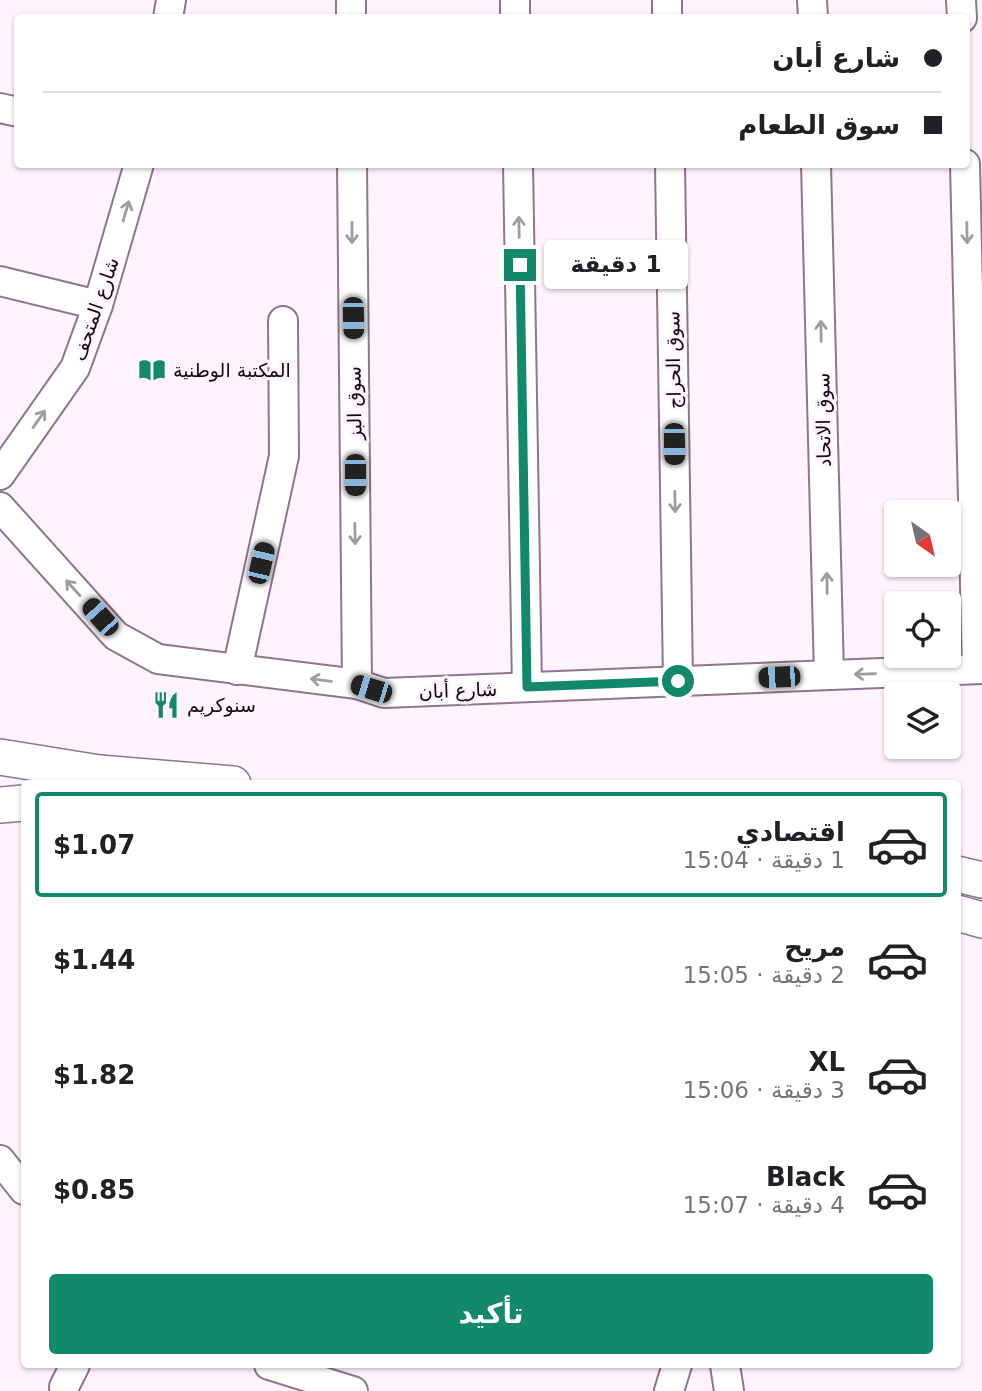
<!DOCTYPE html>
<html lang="ar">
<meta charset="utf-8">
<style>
:root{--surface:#fff;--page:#f2f2f2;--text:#202124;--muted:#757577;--line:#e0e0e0;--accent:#12896a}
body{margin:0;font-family:"DejaVu Sans",Cairo,sans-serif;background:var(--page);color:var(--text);direction:rtl;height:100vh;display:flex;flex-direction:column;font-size:26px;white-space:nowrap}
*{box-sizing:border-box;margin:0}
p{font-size:23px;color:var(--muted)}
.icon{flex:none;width:38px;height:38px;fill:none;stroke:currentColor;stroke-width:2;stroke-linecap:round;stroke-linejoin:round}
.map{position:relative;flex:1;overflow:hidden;direction:ltr}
.sheet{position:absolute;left:21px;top:780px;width:940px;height:588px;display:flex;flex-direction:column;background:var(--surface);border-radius:7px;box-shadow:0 2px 5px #0004;direction:rtl}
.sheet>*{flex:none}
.guide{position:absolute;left:14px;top:14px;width:956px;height:154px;border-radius:7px;box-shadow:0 2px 5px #0004;direction:rtl;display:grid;align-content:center;height:154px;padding:0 28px;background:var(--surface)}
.needle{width:46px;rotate:146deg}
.tools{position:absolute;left:884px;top:500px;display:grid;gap:14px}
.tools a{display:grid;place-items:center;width:77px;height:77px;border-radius:7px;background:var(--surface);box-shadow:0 2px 5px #0004;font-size:35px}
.end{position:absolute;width:32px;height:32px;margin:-16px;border:9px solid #12896a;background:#fff;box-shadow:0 0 0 4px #fff}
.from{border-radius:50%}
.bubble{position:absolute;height:49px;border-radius:7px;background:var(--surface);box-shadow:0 2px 5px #0004;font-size:23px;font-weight:700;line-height:49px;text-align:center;direction:rtl}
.car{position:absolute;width:21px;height:42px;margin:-21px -10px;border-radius:9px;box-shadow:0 0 5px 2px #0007;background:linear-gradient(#222 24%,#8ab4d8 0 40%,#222 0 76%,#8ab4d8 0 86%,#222 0)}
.guide b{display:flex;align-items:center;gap:24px;height:66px;font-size:26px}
.guide b+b{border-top:2px solid var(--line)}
.guide i{width:18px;height:18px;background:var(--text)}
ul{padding:12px 0 0;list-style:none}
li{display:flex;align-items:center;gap:21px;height:105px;margin:0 14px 10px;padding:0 14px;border:4px solid transparent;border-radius:7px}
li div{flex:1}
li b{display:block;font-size:26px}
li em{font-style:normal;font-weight:700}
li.active{border-color:var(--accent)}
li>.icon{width:63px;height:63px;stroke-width:1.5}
.action{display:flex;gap:14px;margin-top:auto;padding:14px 28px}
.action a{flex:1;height:80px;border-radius:7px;background:var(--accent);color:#fff;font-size:28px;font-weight:700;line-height:80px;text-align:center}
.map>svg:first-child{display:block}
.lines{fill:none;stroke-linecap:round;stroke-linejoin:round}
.minor-casing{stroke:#8f768e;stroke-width:32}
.major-casing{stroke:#8f768e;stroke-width:38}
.minor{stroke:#fff;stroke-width:28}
.major{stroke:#fff;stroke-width:35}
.oneway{stroke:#a09da0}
.route{stroke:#12896a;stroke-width:9}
.labels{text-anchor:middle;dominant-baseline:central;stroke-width:6;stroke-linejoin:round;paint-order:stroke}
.street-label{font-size:19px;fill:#120911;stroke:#fff4fe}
.poi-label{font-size:19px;fill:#120911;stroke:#fff4fe;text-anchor:start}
</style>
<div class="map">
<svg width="982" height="1391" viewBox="0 0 982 1391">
<rect width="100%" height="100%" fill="#fff4fe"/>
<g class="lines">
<defs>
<g id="minor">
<polyline points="351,0 351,18"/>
<polyline points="515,0 515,18"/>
<polyline points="667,0 667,18"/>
<polyline points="812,0 813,18"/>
<polyline points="961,0 962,18"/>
<polyline points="168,18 171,0"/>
<polyline points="0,108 18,112"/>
<polyline points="352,164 357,684"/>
<polyline points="518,164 527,687"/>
<polyline points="670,164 678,681"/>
<polyline points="816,164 829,675"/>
<polyline points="965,164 977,669"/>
<polyline points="0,281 98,305"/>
<polyline points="0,475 75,368 98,305 139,164"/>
<polyline points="0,507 116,636 158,659 357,684 384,693 982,669"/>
<polyline points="237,670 284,456 283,321"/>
<polyline points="0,1160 24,1190"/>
<polyline points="269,1365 353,1391"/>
<polyline points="725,1365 729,1391"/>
<polyline points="64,1387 75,1365"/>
<polyline points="669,1391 677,1365"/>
</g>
<g id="major">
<polyline points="0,757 99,773 233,784"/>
<polyline points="0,805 24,803"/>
<polyline points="957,874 982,880"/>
<polyline points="957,913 982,920"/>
</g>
</defs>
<use href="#minor" class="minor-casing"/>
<use href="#major" class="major-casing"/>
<use href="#minor" class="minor"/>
<use href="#major" class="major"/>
</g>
<defs><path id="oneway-shaft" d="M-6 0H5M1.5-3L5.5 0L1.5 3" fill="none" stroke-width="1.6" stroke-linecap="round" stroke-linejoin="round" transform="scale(1.75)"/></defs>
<g class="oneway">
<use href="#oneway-shaft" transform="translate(126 211) rotate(-74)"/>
<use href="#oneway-shaft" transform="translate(519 227) rotate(-91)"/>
<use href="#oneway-shaft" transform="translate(352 233) rotate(90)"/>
<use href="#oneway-shaft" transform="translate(967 233) rotate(89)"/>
<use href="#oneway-shaft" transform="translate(821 331) rotate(-91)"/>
<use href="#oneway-shaft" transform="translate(39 419) rotate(-55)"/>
<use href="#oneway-shaft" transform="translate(675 502) rotate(89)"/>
<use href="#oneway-shaft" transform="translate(355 534) rotate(89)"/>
<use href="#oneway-shaft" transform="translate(827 583) rotate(-91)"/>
<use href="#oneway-shaft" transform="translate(73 588) rotate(-132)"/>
<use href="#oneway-shaft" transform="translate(865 674) rotate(178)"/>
<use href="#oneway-shaft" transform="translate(321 680) rotate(-173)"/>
</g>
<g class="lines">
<polyline class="route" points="520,265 527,687 678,681"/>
</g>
<defs>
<symbol id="library-bare" viewBox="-9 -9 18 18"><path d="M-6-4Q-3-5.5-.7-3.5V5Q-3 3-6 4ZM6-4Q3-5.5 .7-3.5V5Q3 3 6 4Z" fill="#12896a" stroke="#fff4fe" stroke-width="2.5" paint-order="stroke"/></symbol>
<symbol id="restaurant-bare" viewBox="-9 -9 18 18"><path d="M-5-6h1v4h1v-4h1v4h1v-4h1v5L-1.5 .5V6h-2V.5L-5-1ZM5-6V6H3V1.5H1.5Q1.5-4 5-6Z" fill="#12896a" stroke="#fff4fe" stroke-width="2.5" paint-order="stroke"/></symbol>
</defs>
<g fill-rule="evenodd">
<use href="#library-bare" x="133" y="351" width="38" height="38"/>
<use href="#restaurant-bare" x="147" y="686" width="38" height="38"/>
</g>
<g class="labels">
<g class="street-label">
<text transform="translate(95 309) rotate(-71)">شارع المتحف</text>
<text transform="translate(673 360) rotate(-91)">سوق الحراج</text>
<text transform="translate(354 403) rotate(-91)">سوق البز</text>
<text transform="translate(823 420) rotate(-91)">سوق الاتحاد</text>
<text transform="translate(458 690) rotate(-2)">شارع أبان</text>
</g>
<g class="poi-label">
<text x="173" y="370">المكتبة الوطنية</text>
<text x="187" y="705">سنوكريم</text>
</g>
</g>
</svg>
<div class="tools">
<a><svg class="needle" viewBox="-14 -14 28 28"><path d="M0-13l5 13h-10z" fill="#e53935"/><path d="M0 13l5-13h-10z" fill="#757577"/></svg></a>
<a><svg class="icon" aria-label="locate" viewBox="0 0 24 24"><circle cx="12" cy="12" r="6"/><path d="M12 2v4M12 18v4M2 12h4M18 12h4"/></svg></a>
<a><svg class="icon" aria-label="layers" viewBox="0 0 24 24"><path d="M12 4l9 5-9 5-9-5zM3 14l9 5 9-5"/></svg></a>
</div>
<i class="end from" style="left:678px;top:681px"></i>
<i class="end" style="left:520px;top:265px"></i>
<div class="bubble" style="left:544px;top:240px;width:144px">1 دقيقة</div>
<i class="car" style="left:353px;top:318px;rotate:179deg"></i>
<i class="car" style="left:674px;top:444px;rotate:179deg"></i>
<i class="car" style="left:355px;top:475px;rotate:180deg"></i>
<i class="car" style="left:261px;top:563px;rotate:13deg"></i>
<i class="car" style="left:100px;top:617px;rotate:318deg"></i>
<i class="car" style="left:779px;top:677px;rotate:268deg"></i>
<i class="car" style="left:371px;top:689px;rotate:287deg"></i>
<div class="guide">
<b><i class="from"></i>شارع أبان</b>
<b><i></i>سوق الطعام</b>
</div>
<section class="sheet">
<ul>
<li class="active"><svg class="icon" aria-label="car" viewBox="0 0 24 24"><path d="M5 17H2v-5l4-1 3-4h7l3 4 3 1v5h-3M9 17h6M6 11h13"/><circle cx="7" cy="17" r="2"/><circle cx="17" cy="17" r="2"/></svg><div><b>اقتصادي</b><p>1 دقيقة · 15:04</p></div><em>$1.07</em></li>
<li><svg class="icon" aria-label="car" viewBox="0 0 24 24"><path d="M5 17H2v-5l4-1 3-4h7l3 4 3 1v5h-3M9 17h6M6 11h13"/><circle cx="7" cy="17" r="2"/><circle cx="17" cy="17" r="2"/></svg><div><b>مريح</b><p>2 دقيقة · 15:05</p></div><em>$1.44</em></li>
<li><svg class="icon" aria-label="car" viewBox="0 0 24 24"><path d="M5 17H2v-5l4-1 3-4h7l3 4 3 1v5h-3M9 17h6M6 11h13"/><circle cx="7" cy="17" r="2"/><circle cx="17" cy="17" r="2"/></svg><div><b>XL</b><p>3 دقيقة · 15:06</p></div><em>$1.82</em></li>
<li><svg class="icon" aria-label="car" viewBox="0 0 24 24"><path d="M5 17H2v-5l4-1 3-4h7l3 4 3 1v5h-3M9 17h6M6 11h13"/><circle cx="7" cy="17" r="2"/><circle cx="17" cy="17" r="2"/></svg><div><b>Black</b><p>4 دقيقة · 15:07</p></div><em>$0.85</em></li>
</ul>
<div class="action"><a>تأكيد</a></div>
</section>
</div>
